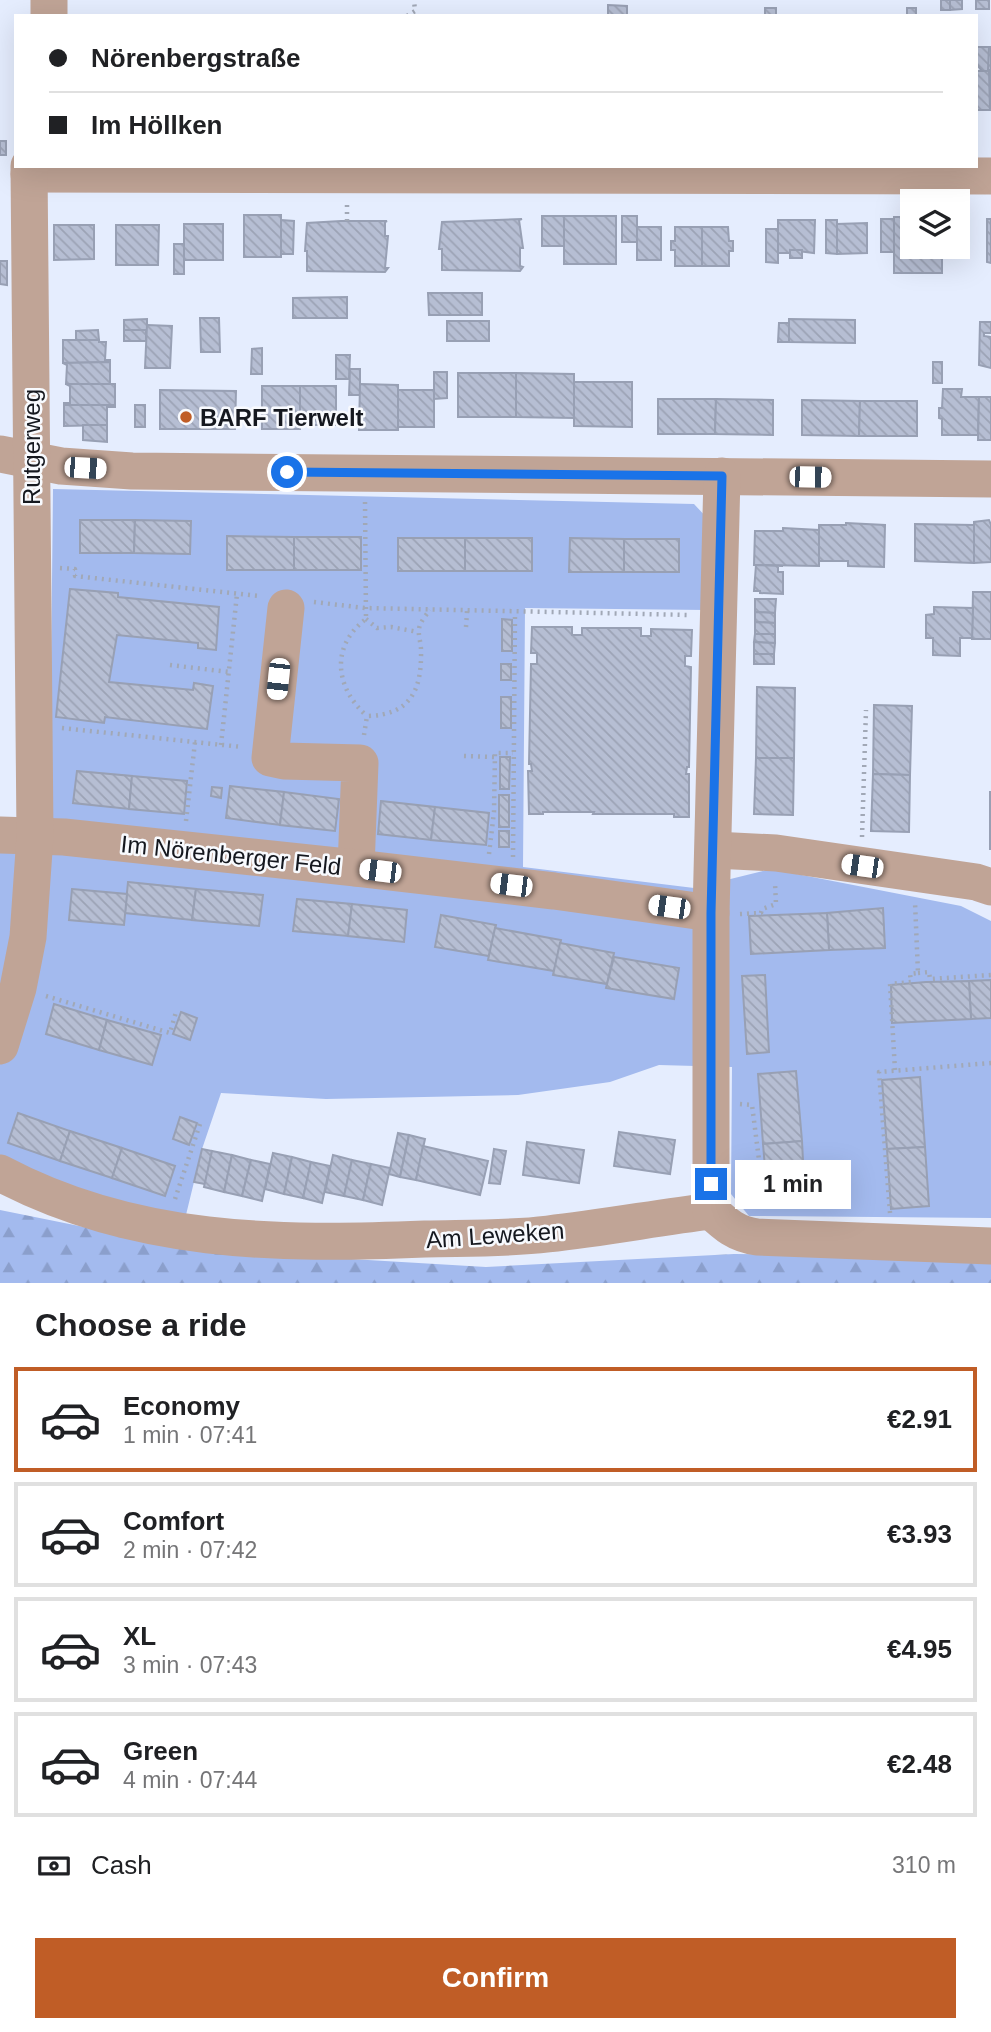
<!DOCTYPE html>
<meta charset="utf-8">
<style>
:root{--surface:#fff;--page:#f6f6f6;--text:#202124;--muted:#757577;--line:#e0e0e0;--accent:#c05d26}
body{margin:0;font-family:Arial,sans-serif;background:var(--page);color:var(--text);height:100vh;display:flex;flex-direction:column;font-size:26px;white-space:nowrap}
*{box-sizing:border-box;margin:0}
p{font-size:23px;color:var(--muted)}
.icon{flex:none;width:38px;height:38px;fill:none;stroke:currentColor;stroke-width:2;stroke-linecap:round;stroke-linejoin:round}
.map{position:relative;height:1283px;overflow:hidden}
.sheet{display:flex;flex-direction:column;background:var(--surface);flex:1}
.sheet>*{flex:none}
.guide{position:absolute;left:14px;top:14px;width:964px;height:154px;border-radius:0px;box-shadow:0 7px 28px #0002;display:grid;align-content:center;height:154px;padding:0 35px;background:var(--surface)}
.controls{position:absolute;left:900px;top:189px;display:grid;gap:14px}
.controls a{display:grid;place-items:center;width:70px;height:70px;border-radius:0px;background:var(--surface);box-shadow:0 7px 28px #0002;font-size:35px}
.end{position:absolute;width:32px;height:32px;margin:-16px;border:9px solid #1a73e8;background:#fff;box-shadow:0 0 0 4px #fff}
.from{border-radius:50%}
.bubble{position:absolute;height:49px;border-radius:0px;background:var(--surface);box-shadow:0 7px 28px #0002;font-size:23px;font-weight:600;line-height:49px;text-align:center}
.car{position:absolute;width:21px;height:42px;margin:-21px -10px;border-radius:9px;box-shadow:0 0 5px 2px #0007;background:linear-gradient(#fff 24%,#345 0 40%,#fff 0 76%,#345 0 86%,#fff 0)}
.guide b{display:flex;align-items:center;gap:24px;height:66px;font-size:26px}
.guide b+b{border-top:2px solid var(--line)}
.guide i{width:18px;height:18px;background:var(--text)}
ul{padding:0;list-style:none}
li{display:flex;align-items:center;gap:21px;height:105px;margin:0 14px 10px;padding:0 21px;border:4px solid var(--line);border-radius:0px}
li div{flex:1}
li b{display:block;font-size:26px}
li em{font-style:normal;font-weight:600}
li.active{border-color:var(--accent)}
li>.icon{width:63px;height:63px;stroke-width:1.5}
h2{padding:0 35px;font-size:32px;line-height:84px}
.pay{display:flex;align-items:center;gap:18px;height:77px;padding:0 35px;font-size:26px}
.pay p{margin-inline-start:auto}
.cta{display:flex;gap:14px;margin-top:auto;padding:14px 35px}
.cta a{flex:1;height:80px;border-radius:0px;background:var(--accent);color:#fff;font-size:28px;font-weight:600;line-height:80px;text-align:center}
.map>svg:first-child{display:block}
.grass{fill:#a3baee}
.forest{fill:url(#forest-firs)}
.building{fill:url(#building-back-hatch);stroke:#98a0b4;stroke-width:2}
.lines{fill:none;stroke-linecap:round;stroke-linejoin:round}
.path{stroke:#a1a8b6;stroke-width:4.5;stroke-dasharray:2 5;stroke-linecap:butt}
.minor{stroke:#c0a496;stroke-width:37}
.route{stroke:#1a73e8;stroke-width:9}
.poi-dot{fill:#c05d26;stroke:#f8fafe;stroke-width:2.5}
.labels{text-anchor:middle;dominant-baseline:central;stroke-width:5;stroke-linejoin:round;paint-order:stroke}
.poi-label{font-size:24px;font-weight:bold;fill:#15181f;stroke:#f8fafe;text-anchor:start}
.street-label{font-size:24px;fill:#15181f;stroke:#f8fafe}
</style>
<div class="map">
<svg width="991" height="1283" viewBox="0 0 991 1283">
<defs>
<pattern id="forest-firs" width="22" height="20" patternUnits="userSpaceOnUse" patternTransform="scale(1.75)"><rect width="22" height="20" fill="#a3baee"/><path d="M5 1l3.5 6h-7zM16 11l3.5 6h-7z" fill="#8b9fcc"/></pattern>
<pattern id="building-back-hatch" width="6" height="6" patternUnits="userSpaceOnUse" patternTransform="scale(1.75)"><rect width="6" height="6" fill="#b6bed3"/><path d="M-1 5l2 2M0 0l6 6M5-1l2 2" fill="none" stroke="#9ca3b5"/></pattern>
</defs>
<rect width="100%" height="100%" fill="#e5edfe"/>
<polygon class="grass" points="53,489 694,504 709,520 706,610 525,608 523,867 694,888 771,869 961,906 991,921 991,1218 749,1216 731,1194 732,1067 659,1065 610,1082 518,1095 326,1099 221,1093 202,1149 185,1219 129,1208 0,1159 0,850 49,857"/>
<polygon class="forest" points="0,1210 198,1250 486,1267 734,1254 991,1256 991,1283 0,1283"/>
<g class="building">
<rect x="941" y="0" width="9" height="10"/>
<polygon points="950,0 962,0 962,9 950,10"/>
<rect x="976" y="0" width="13" height="9"/>
<polygon points="608,5 627,6 627,16 608,16"/>
<rect x="765" y="8" width="11" height="8"/>
<rect x="907" y="8" width="9" height="8"/>
<polygon points="977,47 989,47 989,71 982,71 977,65"/>
<polygon points="989,47 991,47 991,70 988,70"/>
<polygon points="991,70 991,108 990,108 989,71"/>
<polygon points="976,71 989,71 990,110 976,110"/>
<rect x="0" y="141" width="6" height="14"/>
<rect x="244" y="215" width="37" height="42"/>
<rect x="542" y="216" width="22" height="30"/>
<rect x="564" y="216" width="52" height="48"/>
<rect x="622" y="216" width="15" height="26"/>
<polygon points="894,217 912,217 912,247 942,247 942,273 894,273"/>
<polygon points="522,219 519,220 523,248 520,248 520,266 523,267 520,271 442,270 442,249 439,249 442,222"/>
<rect x="881" y="219" width="13" height="33"/>
<polygon points="987,219 991,219 991,263 987,262"/>
<polygon points="281,220 294,221 293,254 281,254"/>
<polygon points="778,220 815,220 814,253 790,250 790,253 778,253"/>
<polygon points="826,220 837,220 837,254 826,253"/>
<polygon points="341,221 387,221 385,222 385,236 388,236 385,268 388,268 385,272 307,271 307,251 305,251 307,223"/>
<polygon points="867,223 867,253 837,254 837,224"/>
<rect x="184" y="224" width="39" height="36"/>
<polygon points="54,225 94,225 94,259 54,260"/>
<polygon points="116,225 159,225 158,265 116,265"/>
<rect x="637" y="227" width="24" height="33"/>
<polygon points="675,227 702,227 702,266 675,266 675,250 671,250 671,241 675,241"/>
<polygon points="702,227 728,227 729,241 733,241 733,251 729,251 729,266 702,266"/>
<polygon points="766,229 778,229 778,263 766,262"/>
<rect x="174" y="244" width="10" height="30"/>
<rect x="790" y="250" width="12" height="8"/>
<polygon points="0,261 7,261 7,285 0,284"/>
<polygon points="428,293 482,293 482,315 429,315"/>
<polygon points="347,297 347,318 293,318 293,298"/>
<polygon points="200,318 219,318 220,352 201,352"/>
<polygon points="147,319 147,330 124,330 124,320"/>
<polygon points="789,319 855,320 855,343 789,342"/>
<rect x="447" y="321" width="42" height="20"/>
<polygon points="980,322 991,322 991,333 984,333 984,336 991,337 991,368 979,365"/>
<polygon points="779,323 789,323 789,342 778,342"/>
<polygon points="147,325 172,326 170,368 145,368"/>
<polygon points="98,330 99,340 76,340 76,331"/>
<rect x="124" y="330" width="22" height="11"/>
<polygon points="63,340 99,340 99,342 106,342 105,360 110,360 110,362 63,363"/>
<polygon points="262,348 262,374 251,374 252,349"/>
<polygon points="336,355 350,355 349,379 336,379"/>
<polygon points="110,362 110,384 66,384 67,365 63,363"/>
<rect x="933" y="362" width="9" height="21"/>
<polygon points="350,369 360,369 360,395 349,395"/>
<polygon points="434,372 447,372 447,398 434,399"/>
<rect x="458" y="373" width="58" height="44"/>
<polygon points="516,373 574,374 574,418 516,417"/>
<polygon points="574,382 632,382 632,427 574,426"/>
<polygon points="66,384 115,384 115,405 64,405 64,403 70,403 70,386"/>
<polygon points="360,384 398,385 398,430 359,430"/>
<rect x="262" y="386" width="38" height="43"/>
<rect x="300" y="386" width="36" height="39"/>
<polygon points="943,389 962,389 961,397 979,397 978,435 942,435 942,419 939,418 939,408 942,408"/>
<polygon points="160,390 236,391 235,429 160,429"/>
<rect x="398" y="390" width="36" height="37"/>
<polygon points="979,397 991,397 991,440 978,440"/>
<polygon points="658,399 716,399 715,434 658,434"/>
<polygon points="716,399 773,400 773,435 715,434"/>
<polygon points="802,400 860,401 859,436 802,435"/>
<polygon points="860,401 917,401 917,436 859,436"/>
<polygon points="64,405 115,405 115,407 107,407 107,425 64,426"/>
<rect x="135" y="405" width="10" height="22"/>
<polygon points="83,425 107,425 107,442 83,440"/>
<polygon points="80,520 135,520 134,553 80,553"/>
<polygon points="135,520 191,521 190,554 134,553"/>
<polygon points="989,520 991,525 991,562 974,563 974,522"/>
<polygon points="846,523 885,525 884,567 848,566 848,561 819,561 819,525 846,525"/>
<polygon points="915,524 974,525 974,563 915,561"/>
<polygon points="783,528 819,530 819,566 754,565 755,531 783,531"/>
<polygon points="227,536 294,537 294,570 227,570"/>
<rect x="294" y="537" width="67" height="33"/>
<rect x="398" y="538" width="67" height="33"/>
<rect x="465" y="538" width="67" height="33"/>
<polygon points="570,538 624,539 624,572 569,572"/>
<rect x="624" y="539" width="55" height="33"/>
<polygon points="756,565 783,566 778,566 778,572 783,572 783,594 760,593 760,591 754,591"/>
<polygon points="70,589 118,593 118,597 219,607 216,650 198,648 198,643 117,635 109,682 193,690 194,683 213,686 207,729 105,717 104,723 56,717"/>
<polygon points="973,592 991,592 991,639 972,639"/>
<polygon points="755,599 776,599 775,613 755,612"/>
<polygon points="934,607 973,608 972,638 960,638 960,656 933,655 933,638 926,638 926,615 934,614"/>
<polygon points="755,612 775,613 775,623 755,622"/>
<polygon points="502,619 512,620 512,651 502,651"/>
<polygon points="755,622 775,623 775,634 755,634"/>
<polygon points="532,627 572,627 572,635 582,635 582,628 641,628 641,636 651,636 651,629 692,630 691,656 685,656 685,666 691,667 689,767 687,767 686,774 689,774 689,817 674,817 674,814 593,814 594,812 543,812 543,814 529,814 528,771 532,771 531,764 529,764 531,664 537,664 537,653 531,653"/>
<polygon points="755,634 775,634 775,643 754,642"/>
<polygon points="754,642 775,643 774,654 754,654"/>
<rect x="754" y="654" width="20" height="10"/>
<rect x="501" y="664" width="10" height="16"/>
<polygon points="757,687 795,688 794,758 756,758"/>
<rect x="501" y="697" width="10" height="31"/>
<polygon points="874,705 912,706 910,775 873,774"/>
<polygon points="500,757 510,757 509,789 500,789"/>
<polygon points="756,758 794,758 793,815 754,814"/>
<polygon points="77,771 132,776 129,809 73,803"/>
<polygon points="873,774 910,775 909,832 871,831"/>
<polygon points="132,776 187,781 184,814 129,809"/>
<polygon points="230,786 284,792 280,825 226,818"/>
<polygon points="212,787 222,788 221,798 211,796"/>
<polygon points="284,792 339,799 335,831 280,825"/>
<rect x="990" y="792" width="1" height="57"/>
<rect x="499" y="795" width="10" height="32"/>
<polygon points="381,801 435,807 431,840 378,834"/>
<polygon points="435,807 489,813 486,845 431,840"/>
<rect x="499" y="831" width="10" height="16"/>
<polygon points="128,882 196,889 192,920 125,913"/>
<polygon points="72,889 127,894 124,925 69,920"/>
<polygon points="196,889 263,895 259,926 192,920"/>
<polygon points="297,899 352,904 348,936 293,931"/>
<polygon points="352,904 407,910 404,942 348,936"/>
<polygon points="883,908 885,948 829,950 827,913"/>
<polygon points="827,913 829,950 751,954 749,916"/>
<polygon points="441,915 496,925 489,956 435,947"/>
<polygon points="495,928 561,940 554,971 488,960"/>
<polygon points="560,943 614,953 607,984 553,975"/>
<polygon points="614,957 679,968 674,999 606,988"/>
<polygon points="765,975 769,1052 747,1054 742,976"/>
<polygon points="991,980 991,1018 971,1019 969,981"/>
<polygon points="969,981 971,1019 892,1023 891,985 926,982"/>
<polygon points="54,1004 107,1020 99,1050 46,1034"/>
<polygon points="181,1012 197,1018 190,1040 173,1034"/>
<polygon points="107,1020 161,1035 152,1065 99,1050"/>
<polygon points="796,1071 802,1141 763,1144 758,1074"/>
<polygon points="920,1077 925,1147 887,1149 882,1080"/>
<polygon points="18,1113 70,1131 60,1161 8,1143"/>
<polygon points="180,1117 197,1123 189,1145 173,1139"/>
<polygon points="70,1131 122,1148 112,1178 60,1161"/>
<polygon points="619,1132 675,1140 670,1174 614,1166"/>
<polygon points="398,1133 409,1135 400,1177 389,1174"/>
<polygon points="409,1135 425,1139 416,1180 400,1177"/>
<polygon points="802,1141 805,1200 768,1203 763,1144"/>
<polygon points="527,1142 584,1150 579,1183 523,1175"/>
<polygon points="423,1146 488,1161 480,1195 416,1180"/>
<polygon points="925,1147 929,1206 891,1209 887,1149"/>
<polygon points="122,1148 175,1166 165,1196 112,1178"/>
<polygon points="202,1149 212,1151 205,1184 194,1182"/>
<polygon points="494,1149 506,1151 500,1184 489,1183"/>
<polygon points="212,1151 232,1155 224,1192 204,1187"/>
<polygon points="273,1153 292,1157 284,1194 265,1189"/>
<polygon points="232,1155 251,1160 242,1196 224,1192"/>
<polygon points="333,1155 352,1160 344,1196 325,1192"/>
<polygon points="292,1157 311,1162 303,1198 284,1194"/>
<polygon points="251,1160 270,1164 262,1201 242,1196"/>
<polygon points="352,1160 371,1164 363,1200 344,1196"/>
<polygon points="311,1162 330,1166 322,1203 303,1198"/>
<polygon points="371,1164 390,1168 382,1205 363,1200"/>
</g>
<g class="lines">
<g class="path">
<polyline points="407,16 415,11 414,0"/>
<polyline points="347,221 347,205"/>
<path d="M365,502l1,117c-36,27 -31,69 1,97"/>
<polyline points="60,568 75,569 75,576 260,596"/>
<polyline points="314,602 365,608 690,615"/>
<polyline points="366,619 377,628 391,627 418,632"/>
<polyline points="466,627 467,611"/>
<polyline points="170,665 229,672"/>
<polyline points="62,728 242,747"/>
<path d="M364,735l3,-19c43,-1 55,-25 54,-66 0,-7 -3,-15 -2,-21 1,-7 7,-14 11,-19"/>
<polyline points="221,745 237,594"/>
<polyline points="464,756 495,757"/>
<polyline points="186,821 195,742"/>
<polyline points="862,837 866,710"/>
<polyline points="489,854 494,812 495,753 513,753"/>
<polyline points="513,857 515,612"/>
<polyline points="740,914 761,913 762,909 776,904 775,883"/>
<polyline points="918,973 929,972 930,979 991,975"/>
<polyline points="46,996 170,1033 176,1012"/>
<polyline points="895,1070 890,984 911,982 910,974 918,973 915,902"/>
<polyline points="740,1104 752,1105 765,1207 768,1207"/>
<polyline points="175,1199 200,1124"/>
<polyline points="890,1213 879,1072 991,1063"/>
</g>
<g class="minor">
<polyline points="49,0 49,16"/>
<polyline points="29,174 991,176"/>
<polyline points="0,454 61,466 132,471 991,479"/>
<polyline points="286,608 270,758 284,761 360,763 356,868"/>
<polyline points="0,835 64,837 356,868 554,891 711,913"/>
<polyline points="714,850 776,853 976,882 991,887"/>
<polyline points="0,1046 18,988 28,937 35,836 29,166"/>
<path d="M0,1173c134,71 278,72 425,66 41,-1 82,0 123,-5 54,-6 108,-16 163,-23 15,14 25,23 46,26l234,9"/>
<polyline points="711,1211 711,913 722,476"/>
</g>
</g>
<g class="lines">
<polyline class="route" points="287,472 722,476 711,913 711,1184"/>
</g>
<circle class="poi-dot" cx="186" cy="417" r="7"/>
<g class="labels">
<g class="poi-label">
<text x="200" y="417">BARF Tierwelt</text>
</g>
<g class="street-label">
<text transform="translate(31 447) rotate(-90)">Rutgerweg</text>
<text transform="translate(231 855) rotate(6)">Im Nörenberger Feld</text>
<text transform="translate(495 1235) rotate(-4)">Am Leweken</text>
</g>
</g>
</svg>
<div class="controls">
<a><svg class="icon" aria-label="layers" viewBox="0 0 24 24"><path d="M12 4l9 5-9 5-9-5zM3 14l9 5 9-5"/></svg></a>
</div>
<i class="end from" style="left:287px;top:472px"></i>
<i class="end" style="left:711px;top:1184px"></i>
<div class="bubble" style="left:735px;top:1160px;width:116px">1 min</div>
<i class="car" style="left:85px;top:468px;rotate:93deg"></i>
<i class="car" style="left:810px;top:477px;rotate:91deg"></i>
<i class="car" style="left:278px;top:679px;rotate:186deg"></i>
<i class="car" style="left:862px;top:866px;rotate:278deg"></i>
<i class="car" style="left:380px;top:871px;rotate:277deg"></i>
<i class="car" style="left:511px;top:885px;rotate:277deg"></i>
<i class="car" style="left:669px;top:907px;rotate:278deg"></i>
<div class="guide">
<b><i class="from"></i>Nörenbergstraße</b>
<b><i></i>Im Höllken</b>
</div>
</div>
<section class="sheet">
<h2>Choose a ride</h2>
<ul>
<li class="active"><svg class="icon" aria-label="car" viewBox="0 0 24 24"><path d="M5 17H2v-5l4-1 3-4h7l3 4 3 1v5h-3M9 17h6M6 11h13"/><circle cx="7" cy="17" r="2"/><circle cx="17" cy="17" r="2"/></svg><div><b>Economy</b><p>1 min · 07:41</p></div><em>€2.91</em></li>
<li><svg class="icon" aria-label="car" viewBox="0 0 24 24"><path d="M5 17H2v-5l4-1 3-4h7l3 4 3 1v5h-3M9 17h6M6 11h13"/><circle cx="7" cy="17" r="2"/><circle cx="17" cy="17" r="2"/></svg><div><b>Comfort</b><p>2 min · 07:42</p></div><em>€3.93</em></li>
<li><svg class="icon" aria-label="car" viewBox="0 0 24 24"><path d="M5 17H2v-5l4-1 3-4h7l3 4 3 1v5h-3M9 17h6M6 11h13"/><circle cx="7" cy="17" r="2"/><circle cx="17" cy="17" r="2"/></svg><div><b>XL</b><p>3 min · 07:43</p></div><em>€4.95</em></li>
<li><svg class="icon" aria-label="car" viewBox="0 0 24 24"><path d="M5 17H2v-5l4-1 3-4h7l3 4 3 1v5h-3M9 17h6M6 11h13"/><circle cx="7" cy="17" r="2"/><circle cx="17" cy="17" r="2"/></svg><div><b>Green</b><p>4 min · 07:44</p></div><em>€2.48</em></li>
</ul>
<div class="pay"><svg class="icon" aria-label="cash" viewBox="0 0 24 24"><path d="M3 7h18v10H3z"/><circle cx="12" cy="12" r="2"/></svg>Cash<p>310 m</p></div>
<div class="cta"><a>Confirm</a></div>
</section>
